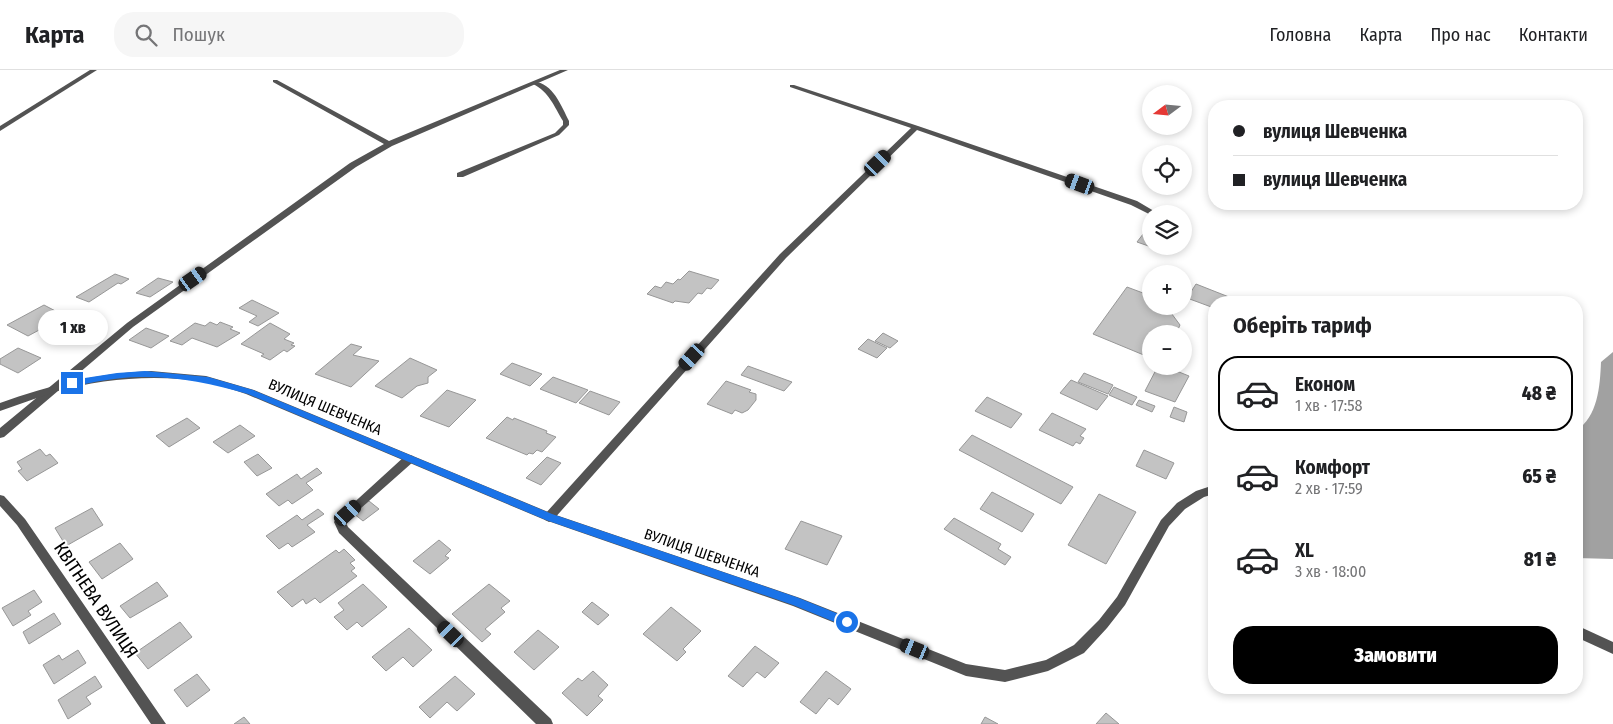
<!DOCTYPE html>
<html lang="uk">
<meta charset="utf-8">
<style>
:root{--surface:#fff;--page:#f6f6f6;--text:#202124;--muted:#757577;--line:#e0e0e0;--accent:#000}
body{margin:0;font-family:"Fira Sans Condensed",sans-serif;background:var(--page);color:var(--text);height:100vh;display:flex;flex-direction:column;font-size:19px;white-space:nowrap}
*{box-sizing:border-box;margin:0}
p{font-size:16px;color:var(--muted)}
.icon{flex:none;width:28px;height:28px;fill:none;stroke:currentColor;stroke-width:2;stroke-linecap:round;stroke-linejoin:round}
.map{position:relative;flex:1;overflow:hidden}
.sheet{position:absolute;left:1208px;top:226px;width:375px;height:398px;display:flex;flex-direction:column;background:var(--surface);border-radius:20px;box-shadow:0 2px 8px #0003}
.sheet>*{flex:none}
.banner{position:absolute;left:1208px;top:30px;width:375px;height:110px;border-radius:20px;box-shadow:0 2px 8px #0003;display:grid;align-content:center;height:110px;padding:0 25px;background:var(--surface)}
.needle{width:32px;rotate:254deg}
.fabs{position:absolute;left:1142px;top:15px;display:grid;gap:10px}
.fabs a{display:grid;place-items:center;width:50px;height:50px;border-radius:50%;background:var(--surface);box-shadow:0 2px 8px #0003;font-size:25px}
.end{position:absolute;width:22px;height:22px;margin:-11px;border:6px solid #1a73e8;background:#fff;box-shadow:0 0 0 2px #fff}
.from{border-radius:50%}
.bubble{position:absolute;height:35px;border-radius:18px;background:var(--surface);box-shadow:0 2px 8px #0003;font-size:16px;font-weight:800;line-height:35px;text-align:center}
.car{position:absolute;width:15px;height:30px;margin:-15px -8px;border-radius:6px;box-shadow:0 0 4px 1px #0007;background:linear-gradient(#222 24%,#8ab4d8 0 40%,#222 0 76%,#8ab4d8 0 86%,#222 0)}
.banner b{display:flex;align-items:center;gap:18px;height:48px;font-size:19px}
.banner b+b{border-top:1px solid var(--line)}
.banner i{width:12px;height:12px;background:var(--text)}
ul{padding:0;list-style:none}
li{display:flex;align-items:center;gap:15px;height:75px;margin:0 10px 8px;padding:0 15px;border:2px solid transparent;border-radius:20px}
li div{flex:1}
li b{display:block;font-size:19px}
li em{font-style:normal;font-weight:800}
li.current{border-color:var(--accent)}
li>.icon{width:45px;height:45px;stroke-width:1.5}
h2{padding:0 25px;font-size:22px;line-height:60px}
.action{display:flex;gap:10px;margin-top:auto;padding:10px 25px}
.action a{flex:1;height:58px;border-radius:20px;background:var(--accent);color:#fff;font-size:20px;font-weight:800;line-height:58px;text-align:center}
header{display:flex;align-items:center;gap:30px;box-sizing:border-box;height:70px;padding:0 25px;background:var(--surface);border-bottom:1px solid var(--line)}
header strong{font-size:24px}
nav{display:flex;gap:28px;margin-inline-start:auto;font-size:18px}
.search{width:350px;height:45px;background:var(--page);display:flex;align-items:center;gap:12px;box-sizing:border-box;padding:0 18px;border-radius:20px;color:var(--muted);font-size:19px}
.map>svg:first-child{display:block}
.water{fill:#a1a1a1}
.building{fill:#c3c3c3;stroke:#979797}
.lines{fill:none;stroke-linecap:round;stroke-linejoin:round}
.service{fill:#535353;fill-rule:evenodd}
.minor{fill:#535353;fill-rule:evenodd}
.tertiary{fill:#535353;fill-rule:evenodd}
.route{fill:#1a73e8}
.labels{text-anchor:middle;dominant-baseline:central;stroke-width:4;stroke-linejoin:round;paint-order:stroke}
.street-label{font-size:15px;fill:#000;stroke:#fff}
.near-street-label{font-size:18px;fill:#000;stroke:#fff}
</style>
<header>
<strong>Карта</strong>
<div class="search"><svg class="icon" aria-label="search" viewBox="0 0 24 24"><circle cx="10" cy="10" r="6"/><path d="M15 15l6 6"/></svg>Пошук</div>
<nav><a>Головна</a><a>Карта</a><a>Про нас</a><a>Контакти</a></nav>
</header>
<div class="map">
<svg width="1613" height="654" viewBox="0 0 1613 654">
<rect width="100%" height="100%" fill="#fff"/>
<path class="water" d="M1613,282v207l-37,-1v-127c22,-15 24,-44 25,-69z"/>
<g class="building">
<polygon points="1150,155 1151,156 1151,176 1163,176 1160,180 1137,172"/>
<polygon points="689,201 719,210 711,219 707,218 702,224 698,223 689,233 675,231 673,233 647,224 655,216 661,218 666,212 673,214 678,209 680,210"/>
<polygon points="115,204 129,209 121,214 118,213 89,232 76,227"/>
<polygon points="158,208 173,212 150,227 136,223"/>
<polygon points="1196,214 1229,227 1225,232 1214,232 1214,238 1187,228"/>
<polygon points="1127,217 1151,226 1151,236 1166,236 1180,255 1176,264 1151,264 1151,288 1093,264"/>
<polygon points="252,230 279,243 258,256 249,252 257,246 239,238"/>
<polygon points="44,235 65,246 28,266 7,255"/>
<polygon points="210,252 217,255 220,252 233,257 230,259 240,263 217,277 192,268 182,275 170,271 195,253 205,256"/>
<polygon points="270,253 290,264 284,269 294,273 291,275 295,276 287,282 284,280 270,290 261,286 264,284 241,274"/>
<polygon points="146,258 169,266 151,278 129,270"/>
<polygon points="883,263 898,271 890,278 875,271"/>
<polygon points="868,269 887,278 877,288 858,279"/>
<polygon points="351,274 362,277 353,285 379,291 351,317 315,304"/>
<polygon points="18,278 41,288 18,303 0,294 0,289"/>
<polygon points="410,288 437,300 428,307 428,313 417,316 402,328 375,316"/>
<polygon points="512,293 542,304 530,316 500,304"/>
<polygon points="748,296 792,312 784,321 741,305"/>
<polygon points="1158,296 1164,296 1189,306 1175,332 1145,321"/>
<polygon points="1084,303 1113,315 1108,324 1078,312"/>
<polygon points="553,307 588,320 576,333 540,319"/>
<polygon points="1071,310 1108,326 1097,340 1060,323"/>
<polygon points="726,311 751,320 749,322 756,324 756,330 748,340 742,343 735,340 732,344 707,334"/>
<polygon points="1114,317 1137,327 1132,335 1109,325"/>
<polygon points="447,320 476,330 449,357 420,346"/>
<polygon points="590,321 620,332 609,345 579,333"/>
<polygon points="987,327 1022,344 1011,358 975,341"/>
<polygon points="1139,330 1155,336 1152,342 1136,335"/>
<polygon points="1174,337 1187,342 1184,352 1170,347"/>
<polygon points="1052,343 1086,359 1080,366 1084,368 1080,374 1076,372 1073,376 1039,360"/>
<polygon points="507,347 513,350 514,348 547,361 546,363 556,367 542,382 537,380 533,384 529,383 527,385 486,368"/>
<polygon points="187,348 200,358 169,377 156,366"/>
<polygon points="240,355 255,366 228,383 213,372"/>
<polygon points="972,365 1073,417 1061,434 959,380"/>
<polygon points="40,379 46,386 50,384 58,393 27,411 18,401 22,399 17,392"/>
<polygon points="1144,380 1174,393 1166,409 1136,396"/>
<polygon points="258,384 272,398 257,406 244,392"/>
<polygon points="547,387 561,393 541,415 526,408"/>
<polygon points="317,398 322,403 306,413 313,420 292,434 288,430 279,436 266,424 297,404 301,409"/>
<polygon points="992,422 1034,444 1022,462 980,439"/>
<polygon points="1099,424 1136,442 1106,494 1068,475"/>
<polygon points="369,431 379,439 363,451 353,443"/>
<polygon points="92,438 103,455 66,476 55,458"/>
<polygon points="318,439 324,444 307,455 315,462 292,477 288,473 279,479 266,466 297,445 302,450"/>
<polygon points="954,448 1001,474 998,479 1011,487 1005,495 944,459"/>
<polygon points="801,451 842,466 827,495 785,479"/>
<polygon points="439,470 451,480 445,486 449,488 430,504 413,491"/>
<polygon points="120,473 133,489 102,509 89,492"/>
<polygon points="344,479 355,490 350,493 355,498 351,501 357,506 320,533 315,528 306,534 303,529 292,537 277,522 336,480 339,483"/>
<polygon points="157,512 168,526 130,548 120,536"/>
<polygon points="363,514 387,537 362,557 357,552 347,560 334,547 344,540 338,533"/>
<polygon points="489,514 510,531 501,538 505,542 485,559 491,564 482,572 452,544"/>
<polygon points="34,520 42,532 28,541 31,545 13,556 2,538"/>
<polygon points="592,532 609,545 598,555 582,542"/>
<polygon points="671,537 701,561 683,579 686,582 677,591 643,564"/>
<polygon points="54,543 61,554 29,574 23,562"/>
<polygon points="180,552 192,567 148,599 135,583"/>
<polygon points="409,558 432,580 413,597 403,587 386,601 372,587"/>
<polygon points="538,560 559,577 534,600 514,582"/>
<polygon points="755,576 779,593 765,608 757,602 743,617 728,606"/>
<polygon points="78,580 86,593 54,614 43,595 59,585 62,590"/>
<polygon points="593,601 608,615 598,626 603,630 587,646 562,623 578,608 582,611"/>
<polygon points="826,601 851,619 838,635 829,628 816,644 800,632"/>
<polygon points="197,604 210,620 187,637 174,620"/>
<polygon points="95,606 102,617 86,627 91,634 68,649 58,630"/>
<polygon points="455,606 475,624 457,641 447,632 430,648 419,637"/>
<polygon points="1106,643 1119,654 1096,654"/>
<polygon points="244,647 250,654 234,654"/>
<polygon points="985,647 998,654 981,654"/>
</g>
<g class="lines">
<path class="service" d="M533,12c19,-1 29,25 36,39v4l-10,10 -96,42h-6v-4l98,-40 8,-8v-4c-9,-15 -14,-29 -30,-37z"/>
<g class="minor">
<polygon points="90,0 97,0 0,61 0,56"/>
<polygon points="560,0 568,0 392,76 356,97 133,257 4,367 0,368 0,358 127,253 350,93 384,74 273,12 273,10 277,10 389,71"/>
<polygon points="790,15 794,15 918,56 1137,131 1159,144 1151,144 1151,145 1131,135 917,60 786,188 553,450 549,452 545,450 543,447 545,444 780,184 911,58 790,17"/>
<polygon points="409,385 413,386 414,389 413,392 352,446 346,453 348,457 551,649 553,654 536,654 339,463 334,452 336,449 405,386"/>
<polygon points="0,425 4,426 25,449 166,654 151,654 17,455 0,436"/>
</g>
<g class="tertiary">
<path d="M151,301l55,5 48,14 299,124 247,84 166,66 39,6 41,-10 28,-15 25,-25 18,-23 44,-77 16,-17 19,-12 18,-6v9l-10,3 -19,12 -16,17 -44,79 -18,23 -23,25 -36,18 -43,11 -39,-6 -173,-70 -248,-86 -299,-126c-13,-4 -26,-9 -40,-12 -50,-8 -102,-4 -152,10 -18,6 -36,13 -54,19v-8c50,-18 98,-30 151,-32z"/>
<polygon points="1576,555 1613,572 1613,584 1576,567"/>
</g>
</g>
<path class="route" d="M145,301l63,6 45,13 299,124 244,83 55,22 1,3 -5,5 -54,-22 -247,-85 -298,-126c-34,-10 -68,-17 -103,-17 -25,-1 -49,5 -73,9l-4,-3 4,-3 45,-7z"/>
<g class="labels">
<g class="street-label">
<text transform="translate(325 337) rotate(23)">ВУЛИЦЯ ШЕВЧЕНКА</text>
<text transform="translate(702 483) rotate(19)">ВУЛИЦЯ ШЕВЧЕНКА</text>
</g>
<g class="near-street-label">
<text transform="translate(96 530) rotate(56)">КВІТНЕВА ВУЛИЦЯ</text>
</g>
</g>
</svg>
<div class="fabs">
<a><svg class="needle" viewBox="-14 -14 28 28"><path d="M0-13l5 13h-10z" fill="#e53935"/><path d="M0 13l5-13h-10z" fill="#757577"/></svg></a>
<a><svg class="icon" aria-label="locate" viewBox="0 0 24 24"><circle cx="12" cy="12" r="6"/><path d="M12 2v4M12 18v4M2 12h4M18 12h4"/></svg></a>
<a><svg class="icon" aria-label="layers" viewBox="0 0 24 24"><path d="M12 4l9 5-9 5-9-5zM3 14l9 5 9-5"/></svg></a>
<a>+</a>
<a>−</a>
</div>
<i class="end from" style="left:847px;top:552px"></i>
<i class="end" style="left:72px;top:313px"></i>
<div class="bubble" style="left:38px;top:240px;width:70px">1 хв</div>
<i class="car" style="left:878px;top:93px;rotate:46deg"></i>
<i class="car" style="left:1080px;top:114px;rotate:290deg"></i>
<i class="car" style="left:193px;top:209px;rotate:55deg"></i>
<i class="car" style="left:692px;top:287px;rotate:222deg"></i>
<i class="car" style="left:348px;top:443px;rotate:48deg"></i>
<i class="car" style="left:451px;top:564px;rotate:314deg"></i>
<i class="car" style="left:915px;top:579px;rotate:292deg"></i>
<div class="banner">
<b><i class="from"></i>вулиця Шевченка</b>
<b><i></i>вулиця Шевченка</b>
</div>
<section class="sheet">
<h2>Оберіть тариф</h2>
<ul>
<li class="current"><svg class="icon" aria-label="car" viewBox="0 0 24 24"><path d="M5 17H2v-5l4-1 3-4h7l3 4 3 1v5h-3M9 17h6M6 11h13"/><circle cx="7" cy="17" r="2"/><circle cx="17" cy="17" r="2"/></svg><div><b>Економ</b><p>1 хв · 17:58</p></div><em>48 ₴</em></li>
<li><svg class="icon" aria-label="car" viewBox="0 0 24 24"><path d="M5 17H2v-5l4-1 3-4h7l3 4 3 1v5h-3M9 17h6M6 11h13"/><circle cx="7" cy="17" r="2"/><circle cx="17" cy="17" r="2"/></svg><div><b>Комфорт</b><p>2 хв · 17:59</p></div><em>65 ₴</em></li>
<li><svg class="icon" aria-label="car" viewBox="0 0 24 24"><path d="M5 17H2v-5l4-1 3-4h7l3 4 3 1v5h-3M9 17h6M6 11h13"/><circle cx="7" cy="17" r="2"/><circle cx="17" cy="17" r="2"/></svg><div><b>XL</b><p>3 хв · 18:00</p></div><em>81 ₴</em></li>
</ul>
<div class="action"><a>Замовити</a></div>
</section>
</div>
